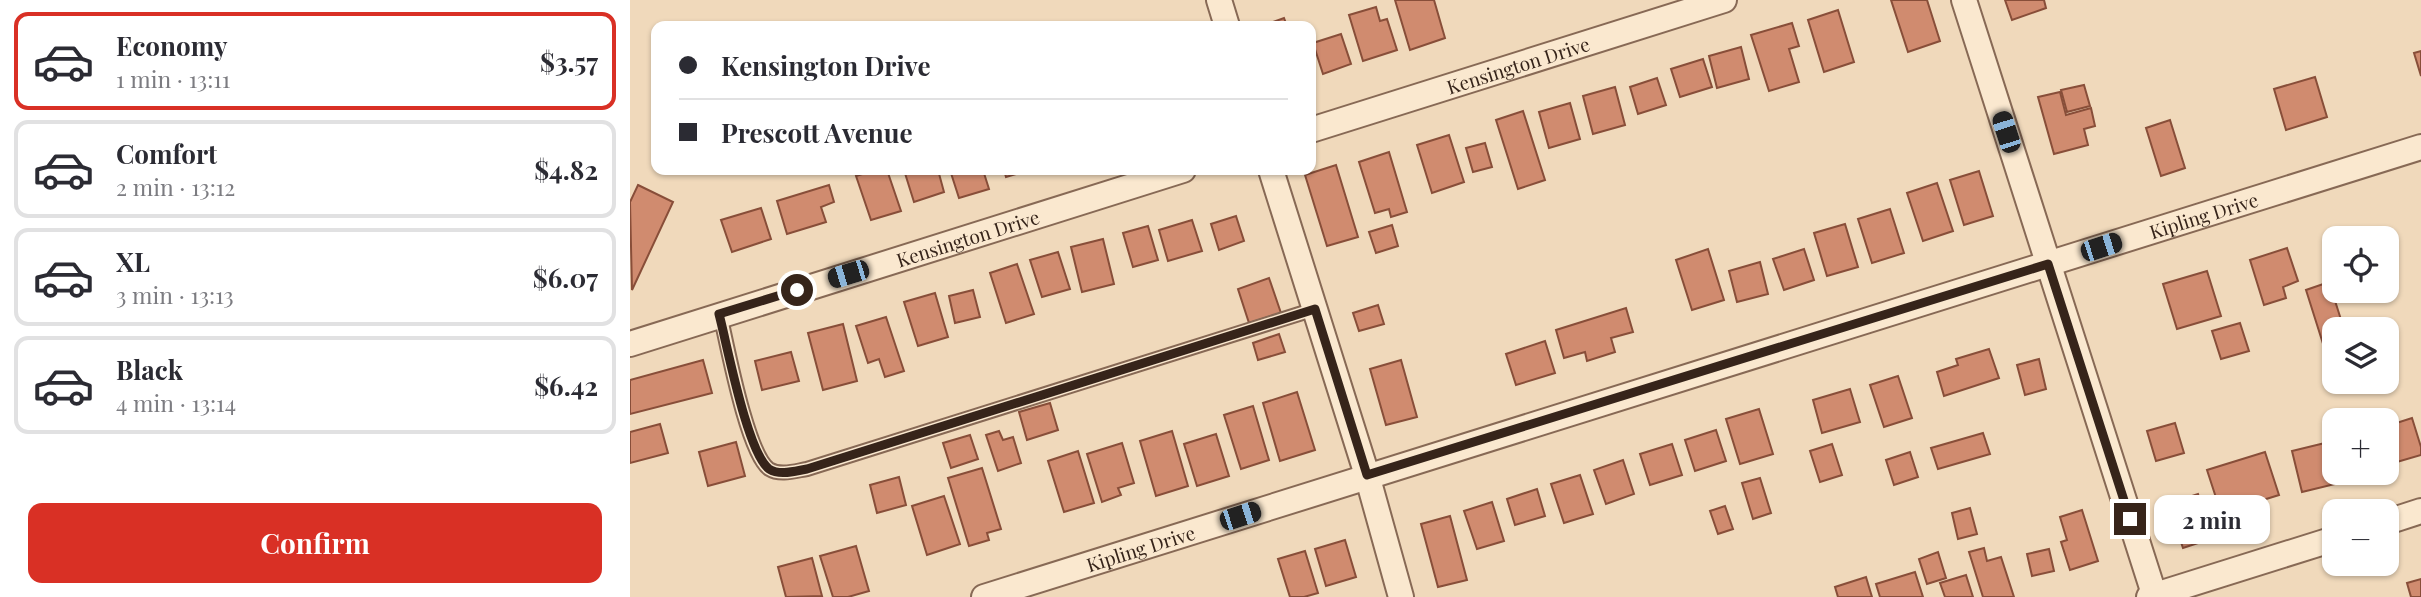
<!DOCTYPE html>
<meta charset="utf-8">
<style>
:root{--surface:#fff;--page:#f2f2f3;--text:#2b2b33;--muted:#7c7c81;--line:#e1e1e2;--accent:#d93025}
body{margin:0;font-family:"Playfair Display",serif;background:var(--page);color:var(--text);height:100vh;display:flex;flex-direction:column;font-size:26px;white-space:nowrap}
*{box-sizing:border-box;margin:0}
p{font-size:23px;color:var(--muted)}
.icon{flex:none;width:38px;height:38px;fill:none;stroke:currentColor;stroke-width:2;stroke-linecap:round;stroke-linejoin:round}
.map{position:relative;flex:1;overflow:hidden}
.details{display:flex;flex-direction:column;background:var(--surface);width:630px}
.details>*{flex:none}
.banner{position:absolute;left:21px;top:21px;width:665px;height:154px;border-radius:14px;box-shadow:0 2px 5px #0004;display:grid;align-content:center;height:154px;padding:0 28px;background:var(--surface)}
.buttons{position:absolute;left:1692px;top:226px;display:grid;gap:14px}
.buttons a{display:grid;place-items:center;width:77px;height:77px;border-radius:14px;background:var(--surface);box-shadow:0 2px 5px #0004;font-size:35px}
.end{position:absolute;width:32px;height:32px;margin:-16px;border:9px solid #36241a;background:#fff;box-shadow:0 0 0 4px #fff}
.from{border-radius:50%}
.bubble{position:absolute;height:49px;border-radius:14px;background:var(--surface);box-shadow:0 2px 5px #0004;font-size:23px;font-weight:700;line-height:49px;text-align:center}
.car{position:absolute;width:21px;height:42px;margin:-21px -10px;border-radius:9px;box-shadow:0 0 5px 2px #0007;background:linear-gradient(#222 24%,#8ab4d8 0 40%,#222 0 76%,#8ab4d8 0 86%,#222 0)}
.banner b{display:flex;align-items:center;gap:24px;height:66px;font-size:26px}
.banner b+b{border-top:2px solid var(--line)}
.banner i{width:18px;height:18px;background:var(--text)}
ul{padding:12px 0 0;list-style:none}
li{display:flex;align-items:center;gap:21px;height:98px;margin:0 14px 10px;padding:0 14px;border:4px solid var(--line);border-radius:14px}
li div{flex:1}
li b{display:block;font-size:26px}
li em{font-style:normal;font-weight:700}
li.current{border-color:var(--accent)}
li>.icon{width:63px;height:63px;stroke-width:1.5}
.primary-button{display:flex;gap:14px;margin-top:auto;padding:14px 28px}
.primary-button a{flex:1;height:80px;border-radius:14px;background:var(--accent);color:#fff;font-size:28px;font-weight:700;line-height:80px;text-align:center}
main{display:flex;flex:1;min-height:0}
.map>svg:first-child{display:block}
.building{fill:#d08b6f;stroke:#884e39;stroke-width:2}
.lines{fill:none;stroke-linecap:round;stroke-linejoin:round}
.lane-casing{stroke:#876955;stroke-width:16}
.street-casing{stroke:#876955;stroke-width:28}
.lane{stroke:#fae8cf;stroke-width:12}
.street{stroke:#fae8cf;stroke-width:24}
.route{stroke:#36241a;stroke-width:9}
.labels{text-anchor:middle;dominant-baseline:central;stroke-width:6;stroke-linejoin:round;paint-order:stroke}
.street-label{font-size:19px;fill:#36241a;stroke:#f7e4cb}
</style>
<main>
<section class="details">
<ul>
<li class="current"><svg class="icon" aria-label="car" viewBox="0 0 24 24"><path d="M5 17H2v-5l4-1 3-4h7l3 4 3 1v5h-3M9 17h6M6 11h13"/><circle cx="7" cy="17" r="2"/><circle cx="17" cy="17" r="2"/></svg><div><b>Economy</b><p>1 min · 13:11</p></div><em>$3.57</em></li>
<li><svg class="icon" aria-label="car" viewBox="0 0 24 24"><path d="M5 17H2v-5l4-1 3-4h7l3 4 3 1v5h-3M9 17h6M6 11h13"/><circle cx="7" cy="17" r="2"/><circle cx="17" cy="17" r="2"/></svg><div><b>Comfort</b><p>2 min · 13:12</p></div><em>$4.82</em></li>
<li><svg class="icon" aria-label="car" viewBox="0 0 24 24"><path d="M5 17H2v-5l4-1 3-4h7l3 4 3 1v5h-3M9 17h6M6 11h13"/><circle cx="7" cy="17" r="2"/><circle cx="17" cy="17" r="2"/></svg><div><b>XL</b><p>3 min · 13:13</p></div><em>$6.07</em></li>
<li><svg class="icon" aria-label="car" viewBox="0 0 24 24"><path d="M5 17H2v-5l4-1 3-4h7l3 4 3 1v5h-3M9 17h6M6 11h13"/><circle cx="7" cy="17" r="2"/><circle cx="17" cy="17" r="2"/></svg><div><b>Black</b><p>4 min · 13:14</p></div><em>$6.42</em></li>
</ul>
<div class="primary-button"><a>Confirm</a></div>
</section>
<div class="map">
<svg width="1791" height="597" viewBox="0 0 1791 597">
<rect width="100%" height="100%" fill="#f0d9bb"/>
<g class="building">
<polygon points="765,0 804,0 815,38 780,50"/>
<polygon points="1261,0 1297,0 1310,41 1278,52"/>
<polygon points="1375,0 1414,0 1416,8 1382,20"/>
<polygon points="746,7 750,21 757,19 767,50 733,61 719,15"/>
<polygon points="1208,10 1224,62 1194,72 1178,20"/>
<polygon points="654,18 657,26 632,26"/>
<polygon points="1162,23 1169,46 1159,49 1169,82 1139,91 1121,35"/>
<polygon points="711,34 721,64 693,74 683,43"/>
<polygon points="1111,47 1119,79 1087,88 1079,56"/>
<polygon points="1791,51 1791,76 1784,53"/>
<polygon points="1073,59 1082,87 1050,97 1041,69"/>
<polygon points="1685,77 1697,117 1656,130 1644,89"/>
<polygon points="1027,78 1036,105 1008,114 1000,87"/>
<polygon points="1454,85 1460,106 1437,112 1431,90"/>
<polygon points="985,87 995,125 963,134 953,96"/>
<polygon points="1430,92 1436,115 1461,108 1465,126 1454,129 1458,145 1424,154 1408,97"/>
<polygon points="940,103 950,139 919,148 909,112"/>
<polygon points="893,111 915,180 888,189 866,120"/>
<polygon points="1540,120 1555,168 1531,176 1516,128"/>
<polygon points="819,135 834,182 802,193 787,145"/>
<polygon points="855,143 862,167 843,172 836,148"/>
<polygon points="759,152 777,212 761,217 759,209 745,213 729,162"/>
<polygon points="706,165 728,237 697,246 675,175"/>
<polygon points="245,170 257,170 271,211 241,220 226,176"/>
<polygon points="274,170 308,170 314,192 284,202"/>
<polygon points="320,170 353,170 359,189 329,198"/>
<polygon points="374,170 399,170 376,177"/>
<polygon points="1349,171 1363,216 1334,225 1320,180"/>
<polygon points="1307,183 1323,231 1293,241 1277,193"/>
<polygon points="8,185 43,202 2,290 0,202"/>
<polygon points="199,185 204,202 191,207 196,222 157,234 147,201"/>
<polygon points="131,208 141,239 102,252 91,220"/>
<polygon points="1260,209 1274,253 1242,263 1228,219"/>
<polygon points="606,216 614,241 589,250 581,224"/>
<polygon points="562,220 572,251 538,261 529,230"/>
<polygon points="1215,224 1228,267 1197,276 1184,233"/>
<polygon points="762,225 768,246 746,253 739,232"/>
<polygon points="518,226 528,260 503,267 493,233"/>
<polygon points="473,239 484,284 452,292 441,247"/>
<polygon points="1657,248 1668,281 1653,287 1656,298 1634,305 1620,260"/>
<polygon points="1078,249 1094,300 1062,310 1046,260"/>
<polygon points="1174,249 1184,280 1154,290 1143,259"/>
<polygon points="428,252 440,289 412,297 400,260"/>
<polygon points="1130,262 1138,294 1107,302 1099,271"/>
<polygon points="387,264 404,314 376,323 360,273"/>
<polygon points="1577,271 1591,316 1547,329 1533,284"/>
<polygon points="639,278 651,313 619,323 608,289"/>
<polygon points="1699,282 1714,329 1704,329 1704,347 1695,350 1676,290"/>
<polygon points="343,290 350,317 325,323 319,296"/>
<polygon points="305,293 318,337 288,346 274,302"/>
<polygon points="748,305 754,324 729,331 723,313"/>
<polygon points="996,308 1003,332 981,338 985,352 957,361 955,352 934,358 926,330"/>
<polygon points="256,317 274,371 255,377 249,359 238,363 226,326"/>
<polygon points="1610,323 1619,351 1591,359 1582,331"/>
<polygon points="213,324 227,381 193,390 178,333"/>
<polygon points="649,334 655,352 628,360 623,343"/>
<polygon points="915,341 925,373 886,385 876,354"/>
<polygon points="1359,349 1369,378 1314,396 1307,372 1328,365 1326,359"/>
<polygon points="161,352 169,381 132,390 125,361"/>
<polygon points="1409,359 1416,389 1395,395 1387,365"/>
<polygon points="73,360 82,393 0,414 0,380"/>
<polygon points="771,360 787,417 756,425 740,369"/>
<polygon points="1268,376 1282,418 1254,427 1240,385"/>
<polygon points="1220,389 1230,422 1192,433 1183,400"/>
<polygon points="667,392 685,450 650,461 633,403"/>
<polygon points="420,403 428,430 397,440 389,412"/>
<polygon points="623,406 639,460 611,469 594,415"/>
<polygon points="1129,409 1143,454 1110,464 1096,419"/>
<polygon points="1782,418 1791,447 1791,455 1760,464 1757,453 1757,426"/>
<polygon points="1545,423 1554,453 1526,461 1517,431"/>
<polygon points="30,424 38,453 0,463 0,432"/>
<polygon points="1086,430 1096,461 1065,471 1055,440"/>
<polygon points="369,431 373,440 383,437 391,463 368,471 356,435"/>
<polygon points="542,431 558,486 526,496 510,441"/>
<polygon points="1353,433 1360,454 1308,469 1301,448"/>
<polygon points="586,434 599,476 567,486 554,444"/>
<polygon points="340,435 348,459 321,468 313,443"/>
<polygon points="106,442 115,476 78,486 69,452"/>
<polygon points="1699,442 1704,472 1707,472 1709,483 1672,492 1662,451"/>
<polygon points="492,443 504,483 488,488 491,495 472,502 457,454"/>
<polygon points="1042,444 1052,475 1020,485 1010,454"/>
<polygon points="1202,444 1212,475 1190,482 1180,451"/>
<polygon points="448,451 464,503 434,512 418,461"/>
<polygon points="1280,452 1288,477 1264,485 1256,460"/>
<polygon points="1635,452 1649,495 1591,513 1577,470"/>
<polygon points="993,460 1004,494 976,504 964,470"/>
<polygon points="352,468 371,529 357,533 359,540 339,546 318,478"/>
<polygon points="950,475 963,514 934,523 921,484"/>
<polygon points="269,477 276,505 247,513 240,485"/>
<polygon points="1130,478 1141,513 1123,519 1112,483"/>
<polygon points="907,489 915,516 885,525 877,499"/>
<polygon points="1568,494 1583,538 1553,548 1538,504"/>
<polygon points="314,496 330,544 297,555 282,506"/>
<polygon points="862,502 874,541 847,549 834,511"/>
<polygon points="1095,506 1103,529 1088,534 1080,511"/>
<polygon points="1340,508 1347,534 1328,539 1322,513"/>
<polygon points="1452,510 1468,561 1440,570 1431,542 1437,540 1430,517"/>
<polygon points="820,516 837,580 808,587 791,524"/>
<polygon points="715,540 726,577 696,586 685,549"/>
<polygon points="226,546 239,591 218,597 203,597 190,556"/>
<polygon points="1354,548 1357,561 1371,557 1384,597 1353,597 1339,552"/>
<polygon points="1419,549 1424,571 1402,576 1397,554"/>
<polygon points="675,551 688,593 674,597 660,597 648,559"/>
<polygon points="1308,552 1316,578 1297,584 1289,559"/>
<polygon points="182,558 192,596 156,597 148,567"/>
<polygon points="1285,572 1293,597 1250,597 1246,584"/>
<polygon points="1336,575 1343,597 1315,597 1310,583"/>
<polygon points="1236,577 1242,597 1208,597 1205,587"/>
<polygon points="1791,579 1791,597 1781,597 1777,583"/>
</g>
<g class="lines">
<defs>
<path id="lane" d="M90,314c7,30 27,139 49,155 11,7 26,2 38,0l508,-160"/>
<g id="street">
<polyline points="589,0 597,26"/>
<polyline points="1334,0 1525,597"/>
<path id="s1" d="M681,130l413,-130"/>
<polyline points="641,170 737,475 771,597"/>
<path id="s2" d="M0,344l553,-174"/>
<polyline points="1757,522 1791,511"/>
<path id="s3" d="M354,597l1437,-450"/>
<polyline points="1519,597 1704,539"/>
</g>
</defs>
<use href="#lane" class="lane-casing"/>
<use href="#street" class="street-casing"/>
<use href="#lane" class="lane"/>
<use href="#street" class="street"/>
</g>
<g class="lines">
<path class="route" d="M167,290l-78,24c8,30 28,138 50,155 11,7 26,2 38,0l508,-160 52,166 681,-211 82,255"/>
</g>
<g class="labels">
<g class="street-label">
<text stroke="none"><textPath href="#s1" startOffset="217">Kensington Drive</textPath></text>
<text stroke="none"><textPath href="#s3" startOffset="1278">Kipling Drive</textPath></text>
<text stroke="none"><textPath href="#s2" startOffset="354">Kensington Drive</textPath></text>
<text stroke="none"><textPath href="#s3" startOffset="164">Kipling Drive</textPath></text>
</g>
</g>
</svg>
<div class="buttons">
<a><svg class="icon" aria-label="locate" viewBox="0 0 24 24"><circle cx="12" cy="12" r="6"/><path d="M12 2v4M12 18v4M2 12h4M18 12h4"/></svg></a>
<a><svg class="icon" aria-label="layers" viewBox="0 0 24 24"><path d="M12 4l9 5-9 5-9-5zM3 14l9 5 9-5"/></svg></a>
<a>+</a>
<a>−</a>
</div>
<i class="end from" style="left:167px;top:290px"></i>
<i class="end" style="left:1500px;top:519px"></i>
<div class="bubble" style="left:1524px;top:495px;width:116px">2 min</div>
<i class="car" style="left:1376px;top:132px;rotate:342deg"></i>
<i class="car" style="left:1471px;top:247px;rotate:72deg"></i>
<i class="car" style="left:218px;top:274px;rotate:253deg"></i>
<i class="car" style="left:610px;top:516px;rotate:72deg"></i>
<div class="banner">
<b><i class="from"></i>Kensington Drive</b>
<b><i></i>Prescott Avenue</b>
</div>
</div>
</main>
